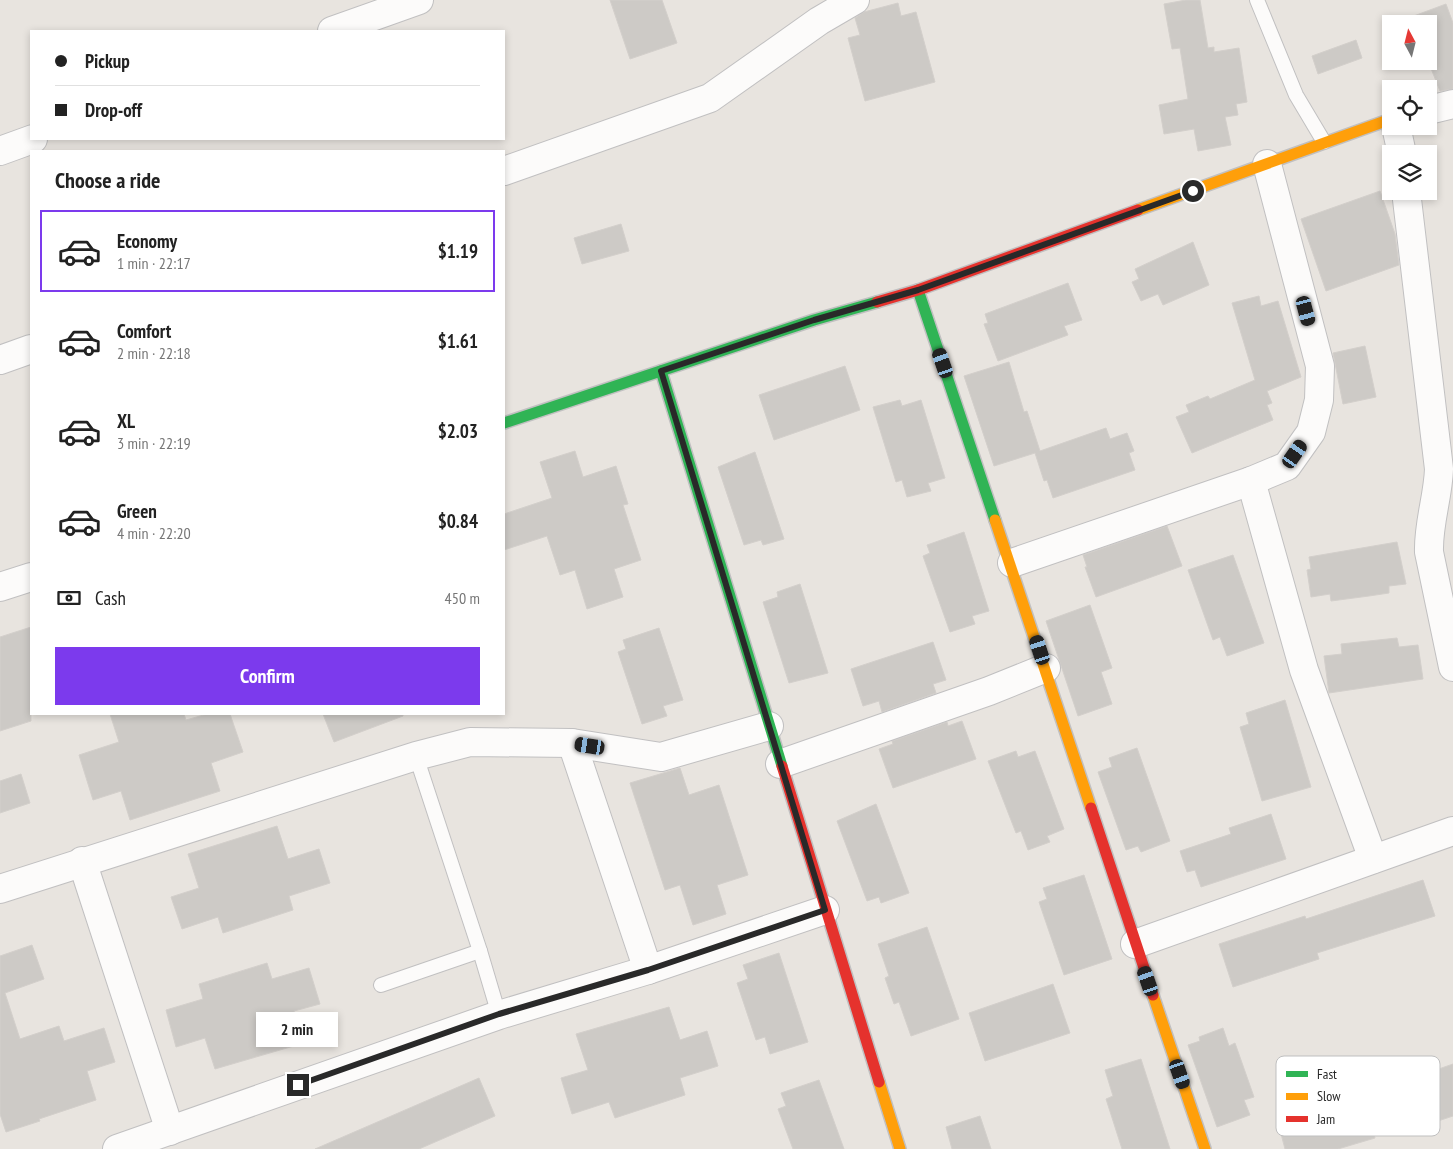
<!DOCTYPE html>
<meta charset="utf-8">
<style>
:root{--surface:#fff;--page:#f6f6f6;--text:#222;--muted:#767676;--line:#e0e0e0;--accent:#7c3aed}
body{margin:0;font-family:"PT Sans Narrow",sans-serif;background:var(--page);color:var(--text);height:100vh;display:flex;flex-direction:column;font-size:19px;white-space:nowrap}
*{box-sizing:border-box;margin:0}
p{font-size:16px;color:var(--muted)}
.icon{flex:none;width:28px;height:28px;fill:none;stroke:currentColor;stroke-width:2;stroke-linecap:round;stroke-linejoin:round}
.map{position:relative;flex:1;overflow:hidden}
.panel{position:absolute;left:30px;top:150px;width:475px;height:565px;display:flex;flex-direction:column;background:var(--surface);border-radius:0px;box-shadow:0 2px 8px #0003}
.panel>*{flex:none}
.hud{position:absolute;left:30px;top:30px;width:475px;height:110px;border-radius:0px;box-shadow:0 2px 8px #0003;display:grid;align-content:center;height:110px;padding:0 25px;background:var(--surface)}
.needle{width:32px;rotate:353deg}
.fabs{position:absolute;left:1382px;top:15px;display:grid;gap:10px}
.fabs a{display:grid;place-items:center;width:55px;height:55px;border-radius:0px;background:var(--surface);box-shadow:0 2px 8px #0003;font-size:25px}
.end{position:absolute;width:22px;height:22px;margin:-11px;border:6px solid #292929;background:#fff;box-shadow:0 0 0 2px #fff}
.from{border-radius:50%}
.bubble{position:absolute;height:35px;border-radius:0px;background:var(--surface);box-shadow:0 2px 8px #0003;font-size:16px;font-weight:800;line-height:35px;text-align:center}
.car{position:absolute;width:15px;height:30px;margin:-15px -8px;border-radius:6px;box-shadow:0 0 4px 1px #0007;background:linear-gradient(#222 24%,#8ab4d8 0 40%,#222 0 76%,#8ab4d8 0 86%,#222 0)}
.hud b{display:flex;align-items:center;gap:18px;height:48px;font-size:19px}
.hud b+b{border-top:1px solid var(--line)}
.hud i{width:12px;height:12px;background:var(--text)}
ul{padding:0;list-style:none}
li{display:flex;align-items:center;gap:15px;height:82px;margin:0 10px 8px;padding:0 15px;border:2px solid transparent;border-radius:0px}
li div{flex:1}
li b{display:block;font-size:19px}
li em{font-style:normal;font-weight:800}
li.active{border-color:var(--accent)}
li>.icon{width:45px;height:45px;stroke-width:1.5}
h2{padding:0 25px;font-size:22px;line-height:60px}
.pay{display:flex;align-items:center;gap:12px;height:55px;padding:0 25px;font-size:19px}
.pay p{margin-inline-start:auto}
.button{display:flex;gap:10px;margin-top:auto;padding:10px 25px}
.button a{flex:1;height:58px;border-radius:0px;background:var(--accent);color:#fff;font-size:20px;font-weight:800;line-height:58px;text-align:center}
.map>svg:first-child{display:block}
.building{fill:#cdcac6;stroke:#d3cfcb}
.lines{fill:none;stroke-linecap:round;stroke-linejoin:round}
.lane-casing{stroke:#c1c0c1;stroke-width:16}
.street-casing{stroke:#c1c0c1;stroke-width:30}
.fast-casing{stroke:#c1c0c1;stroke-width:14}
.slow-casing{stroke:#c1c0c1;stroke-width:14}
.jam-casing{stroke:#c1c0c1;stroke-width:14}
.lane{stroke:#fcfbfa;stroke-width:14}
.street{stroke:#fcfbfa;stroke-width:28}
.fast{stroke:#30b455;stroke-width:11}
.slow{stroke:#ff9f0a;stroke-width:11}
.jam{stroke:#e5322d;stroke-width:11}
.route{stroke:#292929;stroke-width:6}
.key{fill:#fff;stroke:#bfbfbf;stroke-width:1}
.key-label{font-size:14px;fill:#292929}
</style>
<div class="map">
<svg width="1453" height="1149" viewBox="0 0 1453 1149">
<rect width="100%" height="100%" fill="#e8e4df"/>
<g class="building">
<polygon points="610,0 662,0 677,43 630,59"/>
<polygon points="1186,0 1200,0 1208,48 1214,47 1214,52 1239,48 1247,102 1236,104 1238,115 1225,117 1231,145 1198,151 1194,129 1164,134 1159,105 1188,99 1180,48 1172,49 1164,4"/>
<polygon points="898,3 901,16 916,12 935,82 865,101 848,38 860,35 855,18 864,12"/>
<polygon points="1446,4 1453,23 1453,89 1440,91 1428,61 1429,24 1414,24 1411,17"/>
<polygon points="1356,40 1362,58 1318,74 1312,56"/>
<polygon points="1380,191 1395,234 1399,265 1326,291 1301,219"/>
<polygon points="621,224 629,251 582,264 574,238"/>
<polygon points="1193,242 1209,285 1163,305 1158,294 1141,301 1132,282 1139,279 1135,269"/>
<polygon points="1068,283 1082,320 1064,326 1068,335 998,361 984,324 988,323 985,314"/>
<polygon points="1259,296 1261,306 1278,301 1301,377 1267,391 1272,403 1267,405 1273,420 1192,453 1176,417 1189,412 1186,405 1208,396 1210,399 1255,380 1232,303"/>
<polygon points="1365,346 1376,397 1343,404 1333,353"/>
<polygon points="1009,362 1024,412 1027,411 1040,451 1106,428 1110,439 1127,433 1134,451 1129,453 1135,470 1053,498 1047,480 1044,481 1035,453 994,466 964,376"/>
<polygon points="845,366 860,410 774,440 759,395"/>
<polygon points="900,400 902,406 921,400 945,478 928,483 931,491 907,497 902,480 896,482 873,407"/>
<polygon points="575,451 583,477 616,466 628,504 623,505 641,560 614,569 623,597 587,609 575,570 560,575 547,536 504,550 504,514 552,498 540,462"/>
<polygon points="755,452 784,539 763,545 761,540 744,545 718,467"/>
<polygon points="1167,526 1182,566 1096,597 1085,567 1087,567 1083,555"/>
<polygon points="964,532 989,611 972,616 975,624 950,632 923,556 930,553 927,545"/>
<polygon points="1397,542 1406,584 1389,586 1389,593 1369,596 1331,601 1330,594 1311,597 1307,570 1311,569 1309,557"/>
<polygon points="1233,555 1264,643 1227,656 1220,637 1213,640 1188,570"/>
<polygon points="800,584 828,673 789,683 763,602 778,597 777,592"/>
<polygon points="1090,605 1112,668 1101,672 1112,704 1078,716 1046,621"/>
<polygon points="31,627 31,721 0,731 0,637"/>
<polygon points="659,628 683,700 663,706 667,716 642,724 618,652 626,649 623,640"/>
<polygon points="1397,638 1399,647 1418,645 1423,679 1329,693 1324,656 1342,654 1341,644"/>
<polygon points="933,642 946,680 933,684 936,693 882,712 879,701 863,706 851,669"/>
<polygon points="1285,700 1311,787 1262,801 1240,727 1249,724 1246,713"/>
<polygon points="110,714 184,714 186,720 207,714 230,714 243,752 211,763 220,791 130,820 121,791 93,800 79,755 119,742"/>
<polygon points="323,714 403,714 403,716 334,742"/>
<polygon points="962,721 976,759 893,788 879,749 893,744 892,741 947,722 948,726"/>
<polygon points="1137,748 1170,841 1141,852 1138,846 1126,850 1098,772 1112,767 1109,758"/>
<polygon points="1016,751 1018,757 1035,751 1064,829 1047,836 1050,842 1028,850 1021,831 1016,833 988,761"/>
<polygon points="680,768 689,795 719,785 748,875 717,885 726,914 693,925 680,885 665,890 630,783"/>
<polygon points="21,774 30,803 0,813 0,781"/>
<polygon points="876,804 909,893 881,903 879,897 867,901 837,821"/>
<polygon points="1271,814 1286,859 1201,887 1195,870 1187,872 1180,851 1231,834 1229,828"/>
<polygon points="277,826 288,859 319,849 330,883 289,896 293,910 223,933 218,917 182,929 171,897 199,888 188,854"/>
<polygon points="1084,875 1112,959 1064,975 1039,902 1047,899 1043,888"/>
<polygon points="1423,880 1435,916 1317,953 1319,959 1233,987 1219,944 1305,916 1306,919"/>
<polygon points="927,927 959,1019 911,1036 899,1002 894,1004 885,978 889,976 878,944"/>
<polygon points="32,945 44,979 5,993 20,1039 59,1026 64,1041 104,1028 115,1062 87,1071 96,1100 39,1119 40,1121 6,1132 0,1114 0,956"/>
<polygon points="779,953 808,1042 770,1054 765,1037 756,1040 737,983 748,979 743,965"/>
<polygon points="267,963 272,979 309,968 320,1004 294,1011 304,1043 215,1069 205,1038 176,1047 166,1010 203,999 199,984"/>
<polygon points="1053,984 1070,1033 985,1061 969,1013"/>
<polygon points="669,1007 680,1040 707,1031 718,1066 680,1078 685,1095 615,1118 609,1102 572,1114 561,1078 588,1070 576,1034"/>
<polygon points="1223,1028 1229,1046 1235,1043 1254,1097 1244,1100 1250,1115 1217,1127 1188,1045 1200,1041 1199,1037"/>
<polygon points="1141,1059 1170,1149 1122,1149 1106,1099 1113,1096 1105,1070"/>
<polygon points="1453,1064 1453,1116 1414,1129 1399,1083"/>
<polygon points="479,1078 495,1116 419,1149 315,1149"/>
<polygon points="819,1080 844,1149 793,1149 778,1109 786,1106 781,1093"/>
<polygon points="1347,1099 1349,1104 1364,1100 1375,1138 1338,1149 1285,1149 1280,1130 1293,1126 1290,1116"/>
<polygon points="980,1116 991,1149 952,1149 946,1127"/>
</g>
<g class="lines">
<defs>
<g id="lane">
<polyline points="1257,0 1296,95 1324,142"/>
<polyline points="416,756 480,951 499,1015"/>
<polyline points="381,985 480,951"/>
</g>
<g id="street">
<polyline points="332,31 419,0"/>
<polyline points="1429,110 1453,104"/>
<polyline points="1396,126 1402,154"/>
<polyline points="0,151 33,139"/>
<polyline points="504,171 710,98 819,21 855,0"/>
<path d="M1406,191l33,278c-1,28 -11,55 -10,83l24,115"/>
<polyline points="0,360 31,349"/>
<polyline points="1251,481 1304,670 1373,859"/>
<polyline points="1012,563 1251,481 1287,466 1311,432 1319,400 1320,366 1267,164"/>
<polyline points="0,587 31,577"/>
<polyline points="572,743 648,970"/>
<polyline points="780,764 989,691 1046,668"/>
<polyline points="82,861 170,1131"/>
<polyline points="0,889 416,756 470,742 572,743 661,757 769,726"/>
<polyline points="1135,944 1453,831"/>
<polyline points="117,1149 499,1015 648,970 825,910"/>
</g>
<g id="fast">
<polyline points="918,290 995,520"/>
<polyline points="661,371 782,766"/>
<polyline points="504,423 814,320 877,302"/>
</g>
<g id="slow">
<polyline points="1138,210 1391,119"/>
<polyline points="995,520 1091,808"/>
<polyline points="1153,995 1205,1149"/>
<polyline points="879,1082 900,1149"/>
</g>
<g id="jam">
<polyline points="877,302 918,290 1138,210"/>
<polyline points="782,766 879,1082"/>
<polyline points="1091,808 1153,995"/>
</g>
</defs>
<use href="#lane" class="lane-casing"/>
<use href="#street" class="street-casing"/>
<use href="#fast" class="fast-casing"/>
<use href="#slow" class="slow-casing"/>
<use href="#jam" class="jam-casing"/>
<use href="#lane" class="lane"/>
<use href="#street" class="street"/>
<use href="#fast" class="fast"/>
<use href="#slow" class="slow"/>
<use href="#jam" class="jam"/>
</g>
<g class="lines">
<polyline class="route" points="298,1085 499,1014 648,970 825,910 661,371 814,320 918,290 1193,191"/>
</g>
<rect x="1276" y="1056" width="164" height="80" rx="8" class="key"/>
<rect x="1286" y="1071" width="22" height="6" fill="#30b455"/>
<rect x="1286" y="1093" width="22" height="7" fill="#ff9f0a"/>
<rect x="1286" y="1116" width="22" height="6" fill="#e5322d"/>
<g class="key-label">
<text x="1317" y="1079">Fast</text>
<text x="1317" y="1101">Slow</text>
<text x="1317" y="1124">Jam</text>
</g>
</svg>
<div class="fabs">
<a><svg class="needle" viewBox="-14 -14 28 28"><path d="M0-13l5 13h-10z" fill="#e53935"/><path d="M0 13l5-13h-10z" fill="#767676"/></svg></a>
<a><svg class="icon" aria-label="locate" viewBox="0 0 24 24"><circle cx="12" cy="12" r="6"/><path d="M12 2v4M12 18v4M2 12h4M18 12h4"/></svg></a>
<a><svg class="icon" aria-label="layers" viewBox="0 0 24 24"><path d="M12 4l9 5-9 5-9-5zM3 14l9 5 9-5"/></svg></a>
</div>
<i class="end from" style="left:1193px;top:191px"></i>
<i class="end" style="left:298px;top:1085px"></i>
<div class="bubble" style="left:256px;top:1012px;width:82px">2 min</div>
<i class="car" style="left:1306px;top:311px;rotate:165deg"></i>
<i class="car" style="left:943px;top:363px;rotate:341deg"></i>
<i class="car" style="left:1295px;top:454px;rotate:35deg"></i>
<i class="car" style="left:1040px;top:650px;rotate:342deg"></i>
<i class="car" style="left:590px;top:746px;rotate:279deg"></i>
<i class="car" style="left:1148px;top:981px;rotate:341deg"></i>
<i class="car" style="left:1180px;top:1074px;rotate:161deg"></i>
<div class="hud">
<b><i class="from"></i>Pickup</b>
<b><i></i>Drop-off</b>
</div>
<section class="panel">
<h2>Choose a ride</h2>
<ul>
<li class="active"><svg class="icon" aria-label="car" viewBox="0 0 24 24"><path d="M5 17H2v-5l4-1 3-4h7l3 4 3 1v5h-3M9 17h6M6 11h13"/><circle cx="7" cy="17" r="2"/><circle cx="17" cy="17" r="2"/></svg><div><b>Economy</b><p>1 min · 22:17</p></div><em>$1.19</em></li>
<li><svg class="icon" aria-label="car" viewBox="0 0 24 24"><path d="M5 17H2v-5l4-1 3-4h7l3 4 3 1v5h-3M9 17h6M6 11h13"/><circle cx="7" cy="17" r="2"/><circle cx="17" cy="17" r="2"/></svg><div><b>Comfort</b><p>2 min · 22:18</p></div><em>$1.61</em></li>
<li><svg class="icon" aria-label="car" viewBox="0 0 24 24"><path d="M5 17H2v-5l4-1 3-4h7l3 4 3 1v5h-3M9 17h6M6 11h13"/><circle cx="7" cy="17" r="2"/><circle cx="17" cy="17" r="2"/></svg><div><b>XL</b><p>3 min · 22:19</p></div><em>$2.03</em></li>
<li><svg class="icon" aria-label="car" viewBox="0 0 24 24"><path d="M5 17H2v-5l4-1 3-4h7l3 4 3 1v5h-3M9 17h6M6 11h13"/><circle cx="7" cy="17" r="2"/><circle cx="17" cy="17" r="2"/></svg><div><b>Green</b><p>4 min · 22:20</p></div><em>$0.84</em></li>
</ul>
<div class="pay"><svg class="icon" aria-label="cash" viewBox="0 0 24 24"><path d="M3 7h18v10H3z"/><circle cx="12" cy="12" r="2"/></svg>Cash<p>450 m</p></div>
<div class="button"><a>Confirm</a></div>
</section>
</div>
